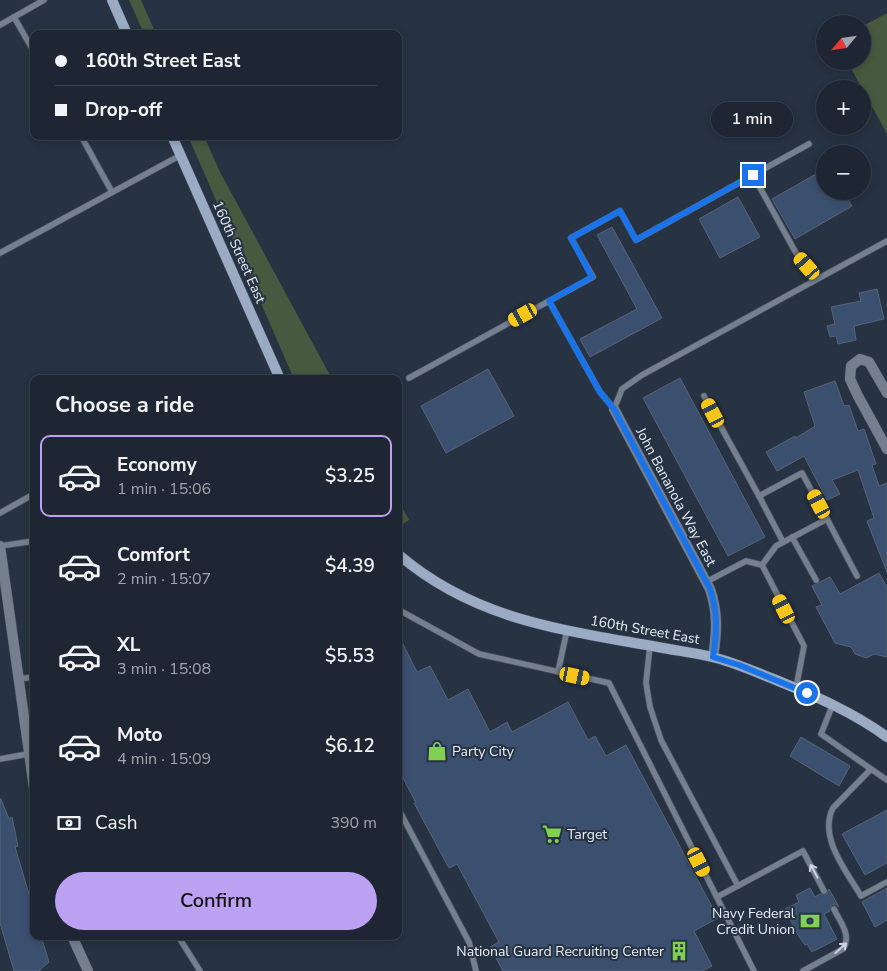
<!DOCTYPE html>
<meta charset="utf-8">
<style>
:root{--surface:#1d2632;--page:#252e3a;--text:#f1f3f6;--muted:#a0a5ac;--line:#3b434d;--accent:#bca0f2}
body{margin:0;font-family:"Nunito Sans",sans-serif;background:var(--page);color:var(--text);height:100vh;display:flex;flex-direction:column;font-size:19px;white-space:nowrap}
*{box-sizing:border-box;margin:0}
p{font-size:16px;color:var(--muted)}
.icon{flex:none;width:28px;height:28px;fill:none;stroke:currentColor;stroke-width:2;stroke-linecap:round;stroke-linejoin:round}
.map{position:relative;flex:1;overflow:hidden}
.details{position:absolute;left:30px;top:375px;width:372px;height:565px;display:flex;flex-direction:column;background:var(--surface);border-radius:10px;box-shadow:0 2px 8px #0003,0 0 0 1px var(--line)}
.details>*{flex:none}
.guide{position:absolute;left:30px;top:30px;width:372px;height:110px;border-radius:10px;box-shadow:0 2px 8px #0003,0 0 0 1px var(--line);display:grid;align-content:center;height:110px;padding:0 25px;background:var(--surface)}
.needle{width:32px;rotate:241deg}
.tools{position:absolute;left:816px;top:15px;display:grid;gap:10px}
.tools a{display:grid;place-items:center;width:55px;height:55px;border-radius:50%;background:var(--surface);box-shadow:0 2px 8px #0003,0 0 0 1px var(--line);font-size:25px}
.end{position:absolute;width:22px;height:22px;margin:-11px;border:6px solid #1a73e8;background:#fff;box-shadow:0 0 0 2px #fff}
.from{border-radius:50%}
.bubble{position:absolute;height:35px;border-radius:18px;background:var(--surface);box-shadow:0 2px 8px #0003,0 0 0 1px var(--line);font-size:16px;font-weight:600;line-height:35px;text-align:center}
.car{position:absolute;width:15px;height:30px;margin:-15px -8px;border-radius:6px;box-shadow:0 0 4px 1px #0007;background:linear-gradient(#f5c518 24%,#345 0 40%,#f5c518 0 76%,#345 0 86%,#f5c518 0)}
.guide b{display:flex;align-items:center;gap:18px;height:48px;font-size:19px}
.guide b+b{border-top:1px solid var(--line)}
.guide i{width:12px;height:12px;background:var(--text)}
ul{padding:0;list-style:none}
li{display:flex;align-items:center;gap:15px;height:82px;margin:0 10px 8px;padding:0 15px;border:2px solid transparent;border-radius:10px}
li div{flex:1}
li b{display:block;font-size:19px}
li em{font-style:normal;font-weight:600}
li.active{border-color:var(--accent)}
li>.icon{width:45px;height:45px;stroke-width:1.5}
h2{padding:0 25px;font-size:22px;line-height:60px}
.pay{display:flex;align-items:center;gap:12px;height:55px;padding:0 25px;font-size:19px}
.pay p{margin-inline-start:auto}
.primary-button{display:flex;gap:10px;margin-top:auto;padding:10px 25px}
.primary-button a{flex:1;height:58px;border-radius:30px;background:var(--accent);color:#111;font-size:20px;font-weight:600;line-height:58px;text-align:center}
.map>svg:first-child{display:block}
.green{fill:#47593e}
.building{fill:#3b506f;stroke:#576476}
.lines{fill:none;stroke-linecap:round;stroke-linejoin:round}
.lane-casing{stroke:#46505f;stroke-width:7}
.street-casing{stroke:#46505f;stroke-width:11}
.secondary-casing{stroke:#46505f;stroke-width:11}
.lane{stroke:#757f8e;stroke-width:5.5}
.street{stroke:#757f8e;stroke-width:10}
.secondary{stroke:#9aabc3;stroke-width:10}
.oneway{stroke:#cbd3df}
.route{stroke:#1a73e8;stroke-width:6}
.labels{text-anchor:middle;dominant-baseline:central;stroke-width:4;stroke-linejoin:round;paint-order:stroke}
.street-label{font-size:14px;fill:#e8effa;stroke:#273242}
.poi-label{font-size:14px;fill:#e8effa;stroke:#273242;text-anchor:start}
</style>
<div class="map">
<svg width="887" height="971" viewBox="0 0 887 971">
<rect width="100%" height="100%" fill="#273242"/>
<g class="green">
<polygon points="129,0 141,0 156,34 144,34"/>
<polygon points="887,13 887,134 847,61 862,61 863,26"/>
<polygon points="188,136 204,136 219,170 332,379 294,379"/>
<polygon points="399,501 409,520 399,527"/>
</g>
<g class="building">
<polygon points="825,169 825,191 843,191 852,206 795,239 772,199"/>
<polygon points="738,197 760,237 720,258 699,219"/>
<polygon points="612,227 662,318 590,357 580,339 637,309 597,235"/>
<polygon points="877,289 884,319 854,326 856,340 838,344 836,336 830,337 827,326 835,324 831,307 861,301 859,293"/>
<polygon points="488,369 514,416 446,453 421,406"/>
<polygon points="680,378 765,537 728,556 643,398"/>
<polygon points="835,381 844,406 849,405 858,431 864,429 876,464 872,465 879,486 887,483 887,572 867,521 874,518 858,470 832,480 840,494 827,500 804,456 777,471 766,452 795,436 796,438 815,426 804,392"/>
<polygon points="879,573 887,587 887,657 874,654 866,658 855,654 851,647 835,643 816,607 822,605 812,586 830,577 840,594"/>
<polygon points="399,636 417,672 430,666 448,700 468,689 490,732 507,722 512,732 568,702 588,740 595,736 606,756 626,745 718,918 694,931 712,966 702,971 503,971 490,947 499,942 457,864 449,868 414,803 416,803 399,770"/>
<polygon points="801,737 850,766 839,786 790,756"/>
<polygon points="0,799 1,799 9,819 12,817 18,846 15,847 34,911 34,936 41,936 49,962 39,971 14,971 0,923"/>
<polygon points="887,810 887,863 865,875 842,834"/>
<polygon points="810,888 815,897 820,894 826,895 829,889 839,907 835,904 831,905 830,911 824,914 837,939 812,952 807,944 805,945 798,935 785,909 799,902 796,895"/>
<polygon points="887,888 887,920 875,927 862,902"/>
</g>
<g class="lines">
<defs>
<g id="lane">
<polyline points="14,17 34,52"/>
<polyline points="0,25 44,0"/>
<polyline points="81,136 112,192"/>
<polyline points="753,175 809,144"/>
<polyline points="0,253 181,155"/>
<polyline points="549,301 593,277 571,238 620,211 636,240 753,175 796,253 819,278"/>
<polyline points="409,378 549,301 600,392 614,409 622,389 642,375 887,241"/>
<polyline points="704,396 759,496"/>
<polyline points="0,513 34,494"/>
<polyline points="827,519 857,576"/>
<polyline points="792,537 816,580"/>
<polyline points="0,546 34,541"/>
<polyline points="762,565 776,546 827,519 802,473 759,496 783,542"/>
<polyline points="706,582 746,561 762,565 804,646 796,688"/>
<polyline points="399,610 479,654 609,683 754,971"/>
<polyline points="650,645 646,683 650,707 661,740 738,886"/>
<polyline points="558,672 567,630"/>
<polyline points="18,679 34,677"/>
<polyline points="833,704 821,734 871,769"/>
<polyline points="0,759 28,754"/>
<path d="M887,780l-16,-11 -38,39c-15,29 14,64 28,88l26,-14"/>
<polyline points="399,810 469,942 476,971"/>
<polyline points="717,897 803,851 824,891"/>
<polyline points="178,936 200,971"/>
<path d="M803,971l40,-22c9,-14 -3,-27 -9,-40"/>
</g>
<g id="street">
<polyline points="887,393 869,362 860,359 851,366 850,379 858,396 887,449"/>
<path d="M614,409l96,180c8,24 7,43 3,68"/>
<polyline points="0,546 34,788"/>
<polyline points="72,936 88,971"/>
</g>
<g id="secondary">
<polyline points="112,0 127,34"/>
<polyline points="172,136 280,379"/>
<path d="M399,555c79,67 167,75 264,93 16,3 33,5 49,9 22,5 43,15 64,23 39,16 77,32 111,57"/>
</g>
</defs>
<use href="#lane" class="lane-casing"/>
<use href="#street" class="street-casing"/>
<use href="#secondary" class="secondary-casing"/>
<use href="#lane" class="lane"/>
<use href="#street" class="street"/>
<use href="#secondary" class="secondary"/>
</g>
<defs><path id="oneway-shaft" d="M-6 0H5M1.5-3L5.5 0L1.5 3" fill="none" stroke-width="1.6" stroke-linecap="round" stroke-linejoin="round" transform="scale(1.25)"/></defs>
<g class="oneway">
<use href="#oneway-shaft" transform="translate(814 871) rotate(-118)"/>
<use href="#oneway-shaft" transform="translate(841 948) rotate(-42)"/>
</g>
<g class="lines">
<path class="route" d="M753,175l-117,65 -16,-29 -49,27 21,39 -43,24 51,91 14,17 96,180c8,24 7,43 3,68l26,8 68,28"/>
</g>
<defs>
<symbol id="shop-bare" viewBox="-9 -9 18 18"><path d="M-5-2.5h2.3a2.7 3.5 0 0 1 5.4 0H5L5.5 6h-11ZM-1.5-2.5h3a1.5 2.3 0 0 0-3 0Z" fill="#80d051" stroke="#273242" stroke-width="2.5" paint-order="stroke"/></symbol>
<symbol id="supermarket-bare" viewBox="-9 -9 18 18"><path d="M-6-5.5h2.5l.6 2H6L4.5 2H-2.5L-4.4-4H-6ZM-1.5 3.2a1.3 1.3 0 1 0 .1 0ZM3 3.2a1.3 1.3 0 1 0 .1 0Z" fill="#80d051" stroke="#273242" stroke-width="2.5" paint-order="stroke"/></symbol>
<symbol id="bank-bare" viewBox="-9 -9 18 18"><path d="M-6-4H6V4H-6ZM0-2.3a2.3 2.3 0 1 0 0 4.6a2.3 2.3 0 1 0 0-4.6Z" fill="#80d051" stroke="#273242" stroke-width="2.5" paint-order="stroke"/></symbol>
<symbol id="building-bare" viewBox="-9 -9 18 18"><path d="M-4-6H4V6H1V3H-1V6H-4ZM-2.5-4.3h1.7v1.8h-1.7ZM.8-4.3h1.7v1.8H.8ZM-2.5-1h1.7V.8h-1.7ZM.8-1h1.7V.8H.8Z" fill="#80d051" stroke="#273242" stroke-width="2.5" paint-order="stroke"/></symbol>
</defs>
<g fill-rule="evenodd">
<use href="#shop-bare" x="423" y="737" width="28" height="28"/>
<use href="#supermarket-bare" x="538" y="820" width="28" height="28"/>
<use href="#bank-bare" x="796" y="907" width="28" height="28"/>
<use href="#building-bare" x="665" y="937" width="28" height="28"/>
</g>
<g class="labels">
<g class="street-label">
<text transform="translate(239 252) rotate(66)">160th Street East</text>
<text transform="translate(676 497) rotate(62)">John Bananola Way East</text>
<text transform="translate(645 630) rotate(10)">160th Street East</text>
</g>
<g class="poi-label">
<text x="452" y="751">Party City</text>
<text x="567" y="834">Target</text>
<text x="795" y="913" text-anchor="end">Navy Federal<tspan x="795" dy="16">Credit Union</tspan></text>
<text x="664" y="951" text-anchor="end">National Guard Recruiting Center</text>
</g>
</g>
</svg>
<div class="tools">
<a><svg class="needle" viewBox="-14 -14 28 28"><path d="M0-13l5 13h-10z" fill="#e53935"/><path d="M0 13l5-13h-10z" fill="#a0a5ac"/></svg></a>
<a>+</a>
<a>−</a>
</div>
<i class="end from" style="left:807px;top:693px"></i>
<i class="end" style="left:753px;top:175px"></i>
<div class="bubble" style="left:711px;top:102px;width:82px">1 min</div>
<i class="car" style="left:807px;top:266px;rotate:319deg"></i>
<i class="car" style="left:523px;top:315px;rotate:241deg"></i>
<i class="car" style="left:713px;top:413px;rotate:332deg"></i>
<i class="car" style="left:819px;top:504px;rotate:332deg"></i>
<i class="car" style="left:784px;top:609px;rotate:333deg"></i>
<i class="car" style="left:575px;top:676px;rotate:102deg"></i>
<i class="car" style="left:699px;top:862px;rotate:153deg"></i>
<div class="guide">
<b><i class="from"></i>160th Street East</b>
<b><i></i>Drop-off</b>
</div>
<section class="details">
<h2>Choose a ride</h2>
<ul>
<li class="active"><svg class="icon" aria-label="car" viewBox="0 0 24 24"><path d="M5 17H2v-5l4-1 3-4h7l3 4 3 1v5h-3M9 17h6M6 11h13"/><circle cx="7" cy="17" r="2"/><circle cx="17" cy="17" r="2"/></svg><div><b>Economy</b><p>1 min · 15:06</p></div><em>$3.25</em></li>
<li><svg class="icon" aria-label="car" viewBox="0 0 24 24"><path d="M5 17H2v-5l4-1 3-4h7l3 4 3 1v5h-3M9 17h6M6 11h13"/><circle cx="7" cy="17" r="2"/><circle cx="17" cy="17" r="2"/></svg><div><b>Comfort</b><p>2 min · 15:07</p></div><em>$4.39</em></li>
<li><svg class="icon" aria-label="car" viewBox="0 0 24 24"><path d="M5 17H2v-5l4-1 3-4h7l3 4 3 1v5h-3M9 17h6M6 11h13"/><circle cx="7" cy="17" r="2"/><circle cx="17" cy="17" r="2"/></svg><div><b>XL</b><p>3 min · 15:08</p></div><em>$5.53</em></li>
<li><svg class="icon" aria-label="car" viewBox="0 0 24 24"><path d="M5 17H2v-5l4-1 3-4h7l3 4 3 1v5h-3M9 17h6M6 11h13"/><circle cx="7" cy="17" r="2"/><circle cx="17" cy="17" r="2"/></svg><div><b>Moto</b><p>4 min · 15:09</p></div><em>$6.12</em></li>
</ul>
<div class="pay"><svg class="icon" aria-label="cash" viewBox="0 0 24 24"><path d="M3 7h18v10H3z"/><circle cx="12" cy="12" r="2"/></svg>Cash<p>390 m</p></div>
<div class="primary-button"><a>Confirm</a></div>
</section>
</div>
